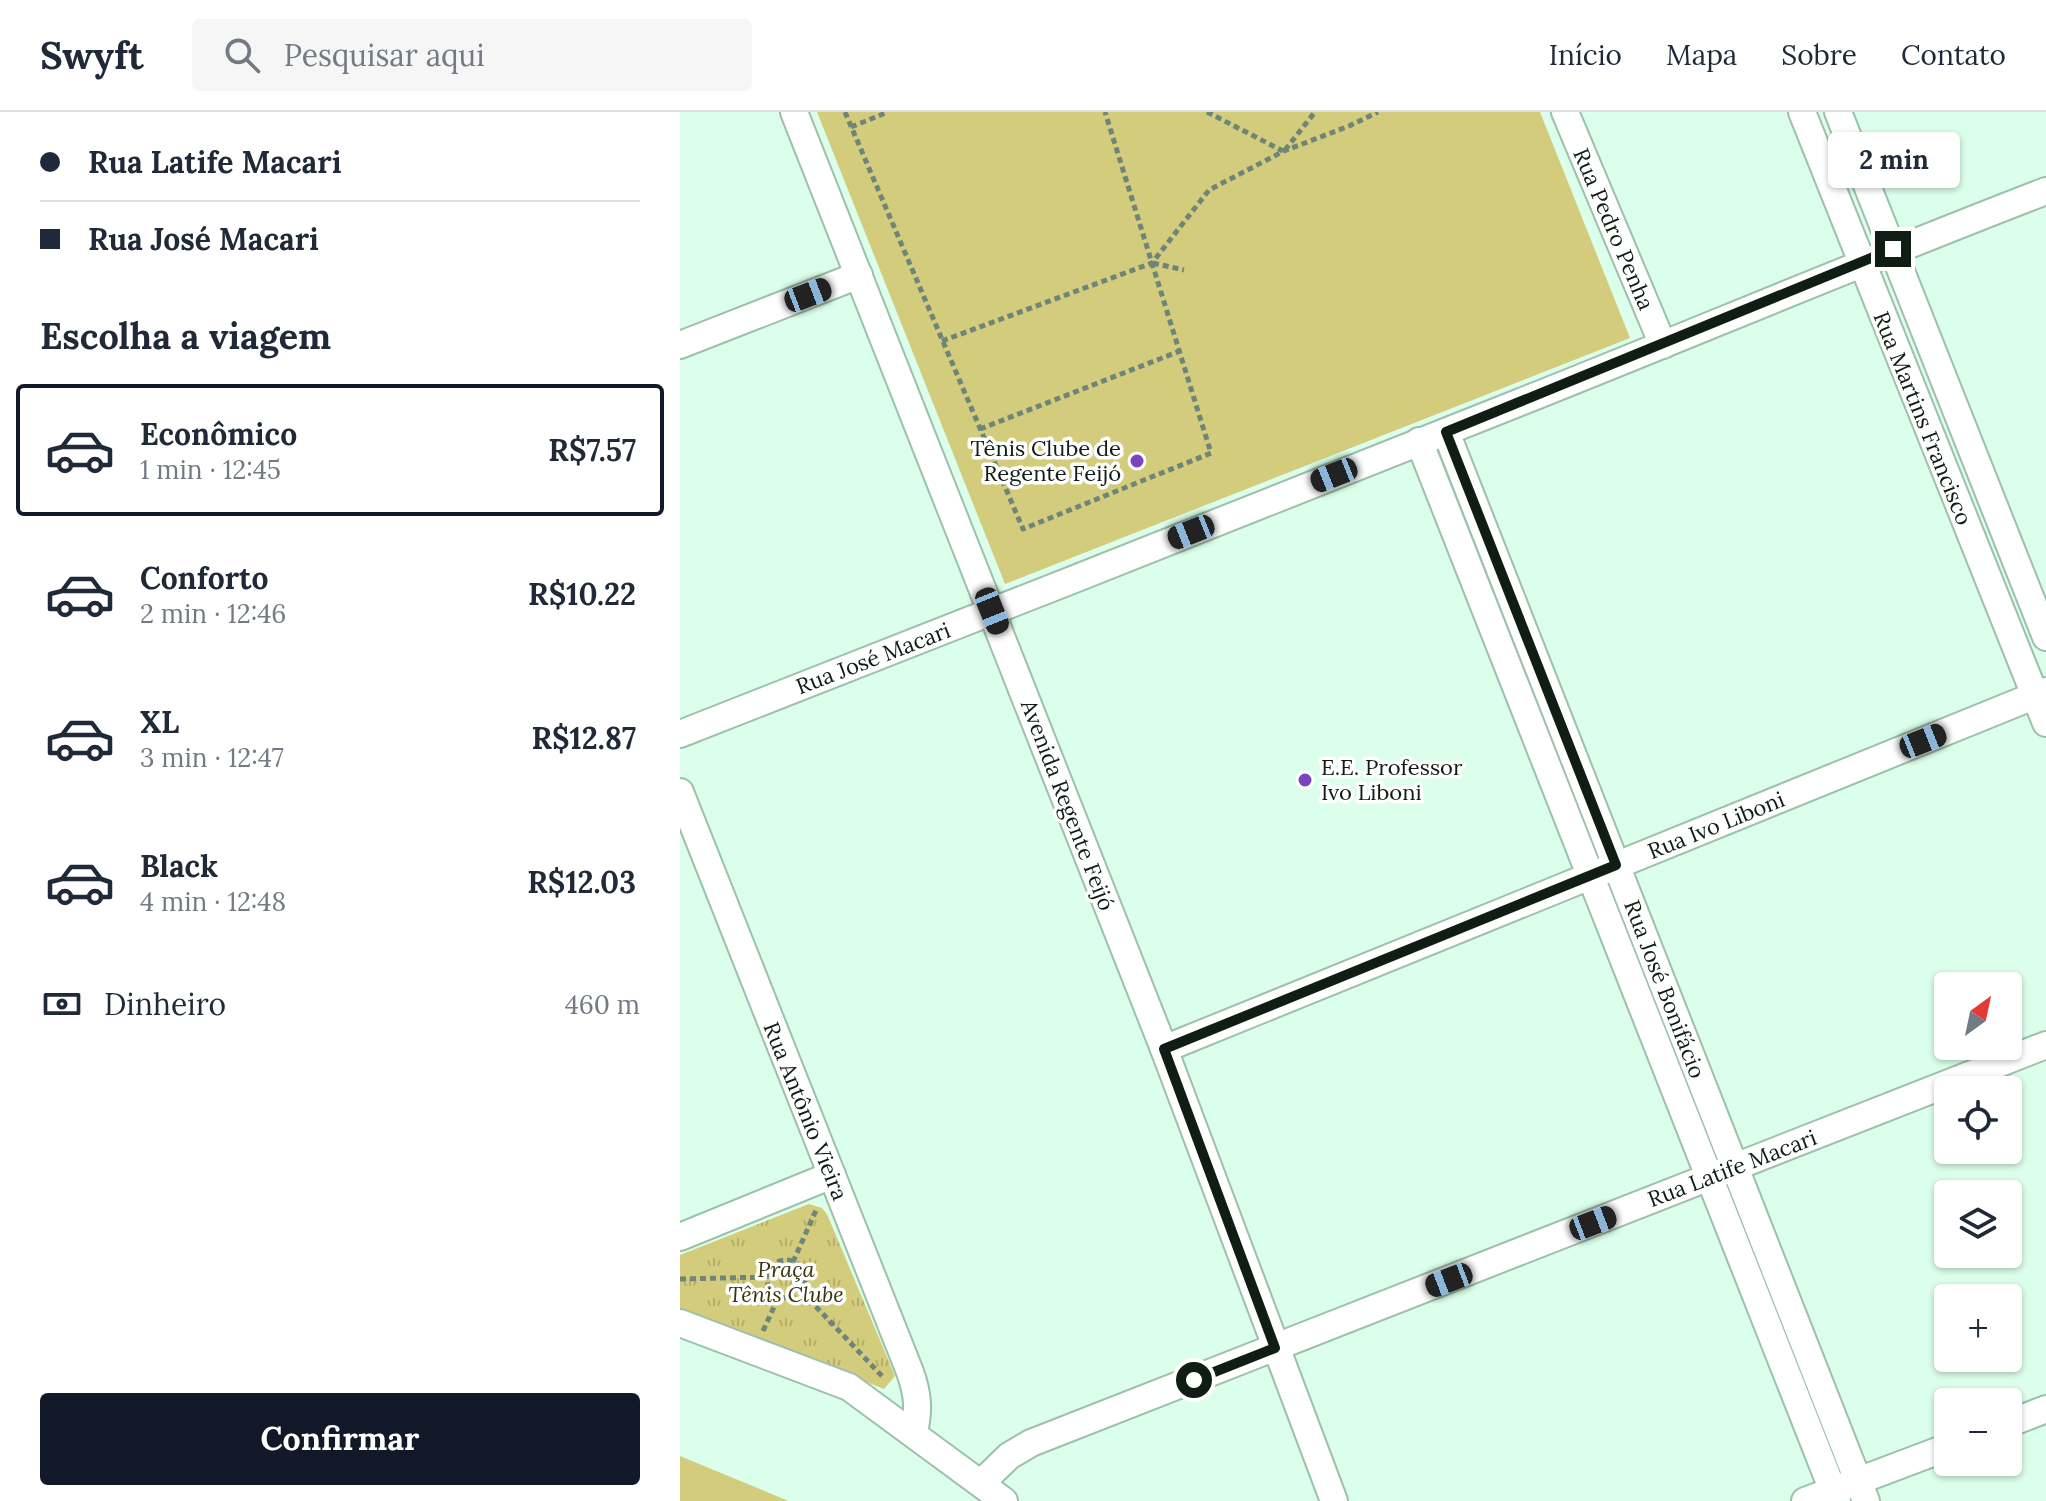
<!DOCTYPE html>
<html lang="pt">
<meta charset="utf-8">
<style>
:root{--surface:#fff;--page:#f6f6f7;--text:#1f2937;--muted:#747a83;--line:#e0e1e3;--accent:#111827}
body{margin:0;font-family:Lora,serif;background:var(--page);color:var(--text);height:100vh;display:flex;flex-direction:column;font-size:30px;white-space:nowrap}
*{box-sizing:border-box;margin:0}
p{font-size:26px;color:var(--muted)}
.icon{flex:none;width:44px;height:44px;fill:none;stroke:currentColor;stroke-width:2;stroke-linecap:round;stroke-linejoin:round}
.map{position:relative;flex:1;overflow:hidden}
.drawer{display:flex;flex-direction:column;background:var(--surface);width:680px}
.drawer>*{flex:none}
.hud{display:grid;align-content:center;height:176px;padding:0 40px;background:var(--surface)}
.needle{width:52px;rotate:33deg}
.fabs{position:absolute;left:1254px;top:860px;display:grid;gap:16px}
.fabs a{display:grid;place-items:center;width:88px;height:88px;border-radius:8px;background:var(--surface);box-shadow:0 2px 6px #0004;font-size:40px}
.end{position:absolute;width:36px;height:36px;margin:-18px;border:10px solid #101d15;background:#fff;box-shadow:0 0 0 4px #fff}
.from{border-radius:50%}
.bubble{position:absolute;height:56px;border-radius:8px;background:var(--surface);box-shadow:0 2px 6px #0004;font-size:26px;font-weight:700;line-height:56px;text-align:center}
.car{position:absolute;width:24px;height:48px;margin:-24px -12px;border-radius:10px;box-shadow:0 0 6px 2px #0007;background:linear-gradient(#222 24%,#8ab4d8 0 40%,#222 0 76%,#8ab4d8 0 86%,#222 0)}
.hud b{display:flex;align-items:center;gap:28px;height:76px;font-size:30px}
.hud b+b{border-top:2px solid var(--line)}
.hud i{width:20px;height:20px;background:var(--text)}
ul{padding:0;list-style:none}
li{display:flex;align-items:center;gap:24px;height:132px;margin:0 16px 12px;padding:0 24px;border:4px solid transparent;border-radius:8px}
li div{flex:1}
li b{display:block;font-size:30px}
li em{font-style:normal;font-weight:700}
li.current{border-color:var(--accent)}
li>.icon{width:72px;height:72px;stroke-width:1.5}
h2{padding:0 40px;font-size:36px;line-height:96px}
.pay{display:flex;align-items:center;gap:20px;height:88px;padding:0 40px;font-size:30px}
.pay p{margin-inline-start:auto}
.cta{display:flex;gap:16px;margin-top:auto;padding:16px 40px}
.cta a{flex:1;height:92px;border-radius:8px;background:var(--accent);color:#fff;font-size:32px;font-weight:700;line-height:92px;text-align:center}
header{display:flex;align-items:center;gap:48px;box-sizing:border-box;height:112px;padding:0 40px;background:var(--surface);border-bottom:2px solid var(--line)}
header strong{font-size:38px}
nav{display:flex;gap:44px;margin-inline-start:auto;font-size:28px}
.search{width:560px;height:72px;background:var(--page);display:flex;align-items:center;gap:20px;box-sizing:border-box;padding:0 28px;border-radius:8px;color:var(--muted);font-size:30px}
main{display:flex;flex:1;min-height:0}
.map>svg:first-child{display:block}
.grass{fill:#d4cc7d}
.park{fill:url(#park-tufts)}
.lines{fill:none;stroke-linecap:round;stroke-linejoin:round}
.street-casing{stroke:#9dc0ab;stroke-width:30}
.path{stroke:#6e8678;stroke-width:5;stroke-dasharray:6 4;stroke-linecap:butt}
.street{stroke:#fff;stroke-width:26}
.route{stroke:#101d15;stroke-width:10}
.poi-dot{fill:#7944bc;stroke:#fff;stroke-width:3}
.labels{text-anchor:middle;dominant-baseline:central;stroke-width:7;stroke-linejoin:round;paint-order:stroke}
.street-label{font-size:22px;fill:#101d15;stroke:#fff}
.poi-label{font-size:22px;fill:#101d15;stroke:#fff;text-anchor:end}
.park-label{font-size:22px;font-style:italic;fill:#3a360c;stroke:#fff}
</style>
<header>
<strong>Swyft</strong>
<div class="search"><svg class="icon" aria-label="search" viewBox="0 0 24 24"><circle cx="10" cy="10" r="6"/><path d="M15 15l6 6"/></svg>Pesquisar aqui</div>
<nav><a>Início</a><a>Mapa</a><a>Sobre</a><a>Contato</a></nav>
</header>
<main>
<section class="drawer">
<div class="hud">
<b><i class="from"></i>Rua Latife Macari</b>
<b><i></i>Rua José Macari</b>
</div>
<h2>Escolha a viagem</h2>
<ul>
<li class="current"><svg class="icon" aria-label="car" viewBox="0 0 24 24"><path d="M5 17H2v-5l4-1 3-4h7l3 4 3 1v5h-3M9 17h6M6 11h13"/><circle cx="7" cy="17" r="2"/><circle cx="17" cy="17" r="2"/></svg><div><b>Econômico</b><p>1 min · 12:45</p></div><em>R$7.57</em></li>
<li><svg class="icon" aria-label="car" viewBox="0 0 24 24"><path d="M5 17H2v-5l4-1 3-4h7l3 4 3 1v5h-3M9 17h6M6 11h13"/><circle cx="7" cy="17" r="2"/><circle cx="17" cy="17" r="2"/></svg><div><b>Conforto</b><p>2 min · 12:46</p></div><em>R$10.22</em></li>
<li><svg class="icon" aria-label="car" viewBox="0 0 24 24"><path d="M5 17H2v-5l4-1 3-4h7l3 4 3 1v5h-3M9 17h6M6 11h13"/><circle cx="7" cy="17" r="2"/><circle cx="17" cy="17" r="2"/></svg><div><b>XL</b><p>3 min · 12:47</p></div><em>R$12.87</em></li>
<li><svg class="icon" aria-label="car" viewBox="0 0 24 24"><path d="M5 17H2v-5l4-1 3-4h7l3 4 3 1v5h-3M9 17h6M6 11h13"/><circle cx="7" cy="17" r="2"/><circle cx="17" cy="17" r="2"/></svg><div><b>Black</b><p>4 min · 12:48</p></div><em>R$12.03</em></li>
</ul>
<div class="pay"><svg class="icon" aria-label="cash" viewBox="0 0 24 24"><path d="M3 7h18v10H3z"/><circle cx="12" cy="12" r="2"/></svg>Dinheiro<p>460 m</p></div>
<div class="cta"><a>Confirmar</a></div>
</section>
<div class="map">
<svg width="1366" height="1389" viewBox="0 0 1366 1389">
<defs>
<pattern id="park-tufts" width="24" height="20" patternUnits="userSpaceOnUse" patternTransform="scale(2)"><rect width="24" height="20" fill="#d4cc7d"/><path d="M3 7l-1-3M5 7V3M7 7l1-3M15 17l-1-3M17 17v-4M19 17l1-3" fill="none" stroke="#b5af6b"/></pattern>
</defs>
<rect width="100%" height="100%" fill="#dbffea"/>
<g class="grass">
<polygon points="137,0 860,0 950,226 325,472"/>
<polygon points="0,1344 106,1388 108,1389 0,1389"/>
</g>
<polygon class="park" points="129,1092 142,1096 147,1102 215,1264 204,1277 0,1196 0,1143"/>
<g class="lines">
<defs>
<g id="street">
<polyline points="114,0 484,937 654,1389"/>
<polyline points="885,0 983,233"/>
<polyline points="1122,0 1366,611"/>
<polyline points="1158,0 1366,525"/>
<polyline points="0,233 179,163"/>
<polyline points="766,320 1186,1389"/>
<polyline points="739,329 1157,1389"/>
<path d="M0,622c279,-110 560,-219 838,-331 176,-70 351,-144 528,-212"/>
<path d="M0,680l230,580c8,22 9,38 4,60"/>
<polyline points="484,937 1366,579"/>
<polyline points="0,1125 152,1063"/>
<polyline points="0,1211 169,1275 324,1389"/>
<polyline points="1328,1312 1366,1297"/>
<polyline points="301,1371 329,1344 351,1331 1366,933"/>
<polyline points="1125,1389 1268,1335"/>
</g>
</defs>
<use href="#street" class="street-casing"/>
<g class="path">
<polyline points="165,0 343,417 531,341 425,0"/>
<polyline points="527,0 603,39"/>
<polyline points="171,15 208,0"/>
<polyline points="605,38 635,0"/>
<polyline points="473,151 504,158"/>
<polyline points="262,229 472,151 529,78 604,39 669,14 698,0"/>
<polyline points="300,317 500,239"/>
<circle cx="106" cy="1167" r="19"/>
<polyline points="113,1150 137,1096"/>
<polyline points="0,1167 87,1165"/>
<polyline points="122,1180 202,1264"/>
<polyline points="83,1219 99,1184"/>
</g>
<use href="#street" class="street"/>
</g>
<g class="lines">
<polyline class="route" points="514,1268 595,1236 484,937 936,753 766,320 1213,137"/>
</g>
<g class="poi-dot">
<circle cx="457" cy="349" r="8"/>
<circle cx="625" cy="668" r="8"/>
</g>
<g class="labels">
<g class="street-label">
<text transform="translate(934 117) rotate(67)">Rua Pedro Penha</text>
<text transform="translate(1243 306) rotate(68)">Rua Martins Francisco</text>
<text transform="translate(193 546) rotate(-21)">Rua José Macari</text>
<text transform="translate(388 693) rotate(69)">Avenida Regente Feijó</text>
<text transform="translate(1036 713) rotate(-22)">Rua Ivo Liboni</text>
<text transform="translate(985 877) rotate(69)">Rua José Bonifácio</text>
<text transform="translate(126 999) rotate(68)">Rua Antônio Vieira</text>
<text transform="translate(1052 1056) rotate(-21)">Rua Latife Macari</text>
</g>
<g class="poi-label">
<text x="441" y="336">Tênis Clube de<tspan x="441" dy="25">Regente Feijó</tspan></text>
<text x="641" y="655" text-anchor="start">E.E. Professor<tspan x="641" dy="25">Ivo Liboni</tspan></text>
</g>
<g class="park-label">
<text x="106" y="1157">Praça<tspan x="106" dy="25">Tênis Clube</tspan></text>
</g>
</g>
</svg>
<div class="fabs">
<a><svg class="needle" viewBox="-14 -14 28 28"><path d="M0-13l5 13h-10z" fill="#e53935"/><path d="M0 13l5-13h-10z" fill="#747a83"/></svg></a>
<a><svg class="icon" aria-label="locate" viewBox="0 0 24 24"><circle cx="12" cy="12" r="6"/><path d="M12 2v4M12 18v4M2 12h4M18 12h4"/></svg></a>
<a><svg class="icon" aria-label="layers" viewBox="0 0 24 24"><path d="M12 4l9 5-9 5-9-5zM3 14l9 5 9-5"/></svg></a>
<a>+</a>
<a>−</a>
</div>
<i class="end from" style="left:514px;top:1268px"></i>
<i class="end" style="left:1213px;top:137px"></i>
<div class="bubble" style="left:1148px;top:20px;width:132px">2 min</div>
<i class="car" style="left:128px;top:183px;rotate:69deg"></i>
<i class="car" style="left:654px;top:363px;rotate:248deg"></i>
<i class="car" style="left:511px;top:420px;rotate:248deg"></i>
<i class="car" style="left:312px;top:499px;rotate:158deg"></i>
<i class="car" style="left:1243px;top:629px;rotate:68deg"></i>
<i class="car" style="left:913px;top:1111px;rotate:69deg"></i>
<i class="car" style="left:769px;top:1168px;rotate:249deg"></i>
</div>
</main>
